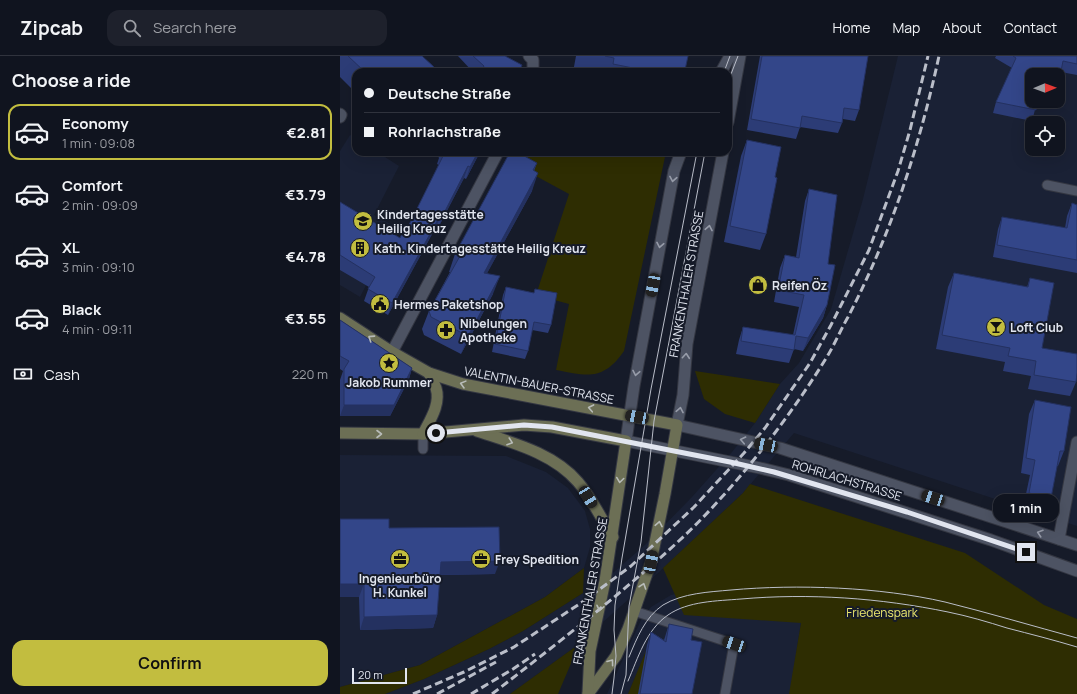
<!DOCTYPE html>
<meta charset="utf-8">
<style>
:root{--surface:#10141f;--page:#1e212c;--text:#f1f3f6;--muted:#9c9ea4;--line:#30333d;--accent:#c2bd3f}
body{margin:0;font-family:Manrope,sans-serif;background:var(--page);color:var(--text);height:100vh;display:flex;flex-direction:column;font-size:15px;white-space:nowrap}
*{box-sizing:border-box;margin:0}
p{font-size:13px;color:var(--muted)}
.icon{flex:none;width:22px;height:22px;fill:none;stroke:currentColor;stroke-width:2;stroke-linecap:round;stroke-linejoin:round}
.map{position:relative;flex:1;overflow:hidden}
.side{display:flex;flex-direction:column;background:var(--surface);width:340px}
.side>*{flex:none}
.top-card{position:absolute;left:12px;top:12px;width:380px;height:88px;border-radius:12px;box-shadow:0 4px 16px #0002,0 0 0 1px var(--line);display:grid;align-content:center;height:88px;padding:0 12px;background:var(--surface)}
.needle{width:26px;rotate:89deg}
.buttons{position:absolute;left:685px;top:12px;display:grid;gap:8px}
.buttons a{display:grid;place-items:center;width:40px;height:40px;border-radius:8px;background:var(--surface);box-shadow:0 4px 16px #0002,0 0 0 1px var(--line);font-size:20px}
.scale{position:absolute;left:12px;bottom:10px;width:55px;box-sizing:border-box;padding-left:4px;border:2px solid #e1e5ef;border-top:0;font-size:11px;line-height:14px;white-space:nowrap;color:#e1e5ef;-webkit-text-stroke:3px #161b29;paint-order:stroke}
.end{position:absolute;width:18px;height:18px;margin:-9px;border:5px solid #e1e5ef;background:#111;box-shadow:0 0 0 2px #111}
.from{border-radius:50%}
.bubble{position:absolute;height:28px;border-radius:12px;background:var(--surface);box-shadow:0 4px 16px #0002,0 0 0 1px var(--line);font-size:13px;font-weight:700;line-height:28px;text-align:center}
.car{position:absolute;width:12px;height:24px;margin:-12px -6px;border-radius:5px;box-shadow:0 0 3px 1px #0007;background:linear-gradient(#222 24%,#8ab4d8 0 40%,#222 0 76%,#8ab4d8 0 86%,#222 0)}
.top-card b{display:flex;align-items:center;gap:14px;height:38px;font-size:15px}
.top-card b+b{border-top:1px solid var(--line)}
.top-card i{width:10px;height:10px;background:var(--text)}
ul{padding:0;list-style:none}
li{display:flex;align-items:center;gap:12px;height:56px;margin:0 8px 6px;padding:0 4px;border:2px solid transparent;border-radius:12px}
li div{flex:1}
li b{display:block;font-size:15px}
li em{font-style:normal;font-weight:700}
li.selected{border-color:var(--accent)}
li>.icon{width:36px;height:36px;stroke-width:1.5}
h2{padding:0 12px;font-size:18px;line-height:48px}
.pay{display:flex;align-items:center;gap:10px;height:44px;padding:0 12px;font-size:15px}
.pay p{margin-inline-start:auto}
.primary-button{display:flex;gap:8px;margin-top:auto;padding:8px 12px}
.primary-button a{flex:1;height:46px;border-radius:12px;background:var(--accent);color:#111;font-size:16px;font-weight:700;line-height:46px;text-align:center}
header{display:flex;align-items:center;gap:24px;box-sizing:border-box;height:56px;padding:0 20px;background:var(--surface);border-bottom:1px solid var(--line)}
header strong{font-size:19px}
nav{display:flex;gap:22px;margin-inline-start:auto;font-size:14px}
.search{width:280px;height:36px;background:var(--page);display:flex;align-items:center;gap:10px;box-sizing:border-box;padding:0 14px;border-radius:12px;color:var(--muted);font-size:15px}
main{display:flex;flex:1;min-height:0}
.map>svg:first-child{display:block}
.built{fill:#1a2135;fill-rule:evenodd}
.green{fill:#2e2d02}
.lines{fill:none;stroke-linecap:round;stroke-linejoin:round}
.service-casing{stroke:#343742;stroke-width:11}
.minor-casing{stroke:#343742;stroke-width:13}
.tertiary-casing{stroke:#343742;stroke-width:13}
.secondary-casing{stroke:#343742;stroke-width:13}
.service{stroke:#4d5363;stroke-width:9}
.minor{stroke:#4d5363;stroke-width:11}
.tertiary{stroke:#4d5363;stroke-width:11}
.secondary{stroke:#6c6f55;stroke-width:11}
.tram{stroke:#babec9;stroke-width:1}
.rail{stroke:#babec9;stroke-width:3;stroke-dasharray:8 4;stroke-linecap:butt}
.wall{fill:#2c3c76}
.shaded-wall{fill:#243160}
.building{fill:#334689;stroke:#243160}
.oneway{stroke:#979ca9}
.oneway2{stroke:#b8bcb9}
.route{stroke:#e1e5ef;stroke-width:5}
.labels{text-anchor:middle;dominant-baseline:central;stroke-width:4;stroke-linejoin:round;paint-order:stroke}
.poi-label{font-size:12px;font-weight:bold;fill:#e1e5ef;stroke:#161b29;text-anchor:start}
.street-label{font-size:12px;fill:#e1e5ef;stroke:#161b29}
.park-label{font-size:12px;fill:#ece86f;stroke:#161b29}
</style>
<header>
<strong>Zipcab</strong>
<div class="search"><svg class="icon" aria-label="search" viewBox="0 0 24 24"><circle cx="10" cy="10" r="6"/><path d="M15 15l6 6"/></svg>Search here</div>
<nav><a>Home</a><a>Map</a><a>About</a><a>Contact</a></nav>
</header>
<main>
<section class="side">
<h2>Choose a ride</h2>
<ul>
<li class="selected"><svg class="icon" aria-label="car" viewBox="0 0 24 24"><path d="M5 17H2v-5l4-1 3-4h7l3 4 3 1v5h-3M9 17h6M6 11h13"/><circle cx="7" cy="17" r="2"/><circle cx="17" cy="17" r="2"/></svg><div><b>Economy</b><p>1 min · 09:08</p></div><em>€2.81</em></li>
<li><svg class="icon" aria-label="car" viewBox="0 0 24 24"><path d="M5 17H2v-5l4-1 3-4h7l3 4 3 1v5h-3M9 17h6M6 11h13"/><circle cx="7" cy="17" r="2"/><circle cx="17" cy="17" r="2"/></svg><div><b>Comfort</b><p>2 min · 09:09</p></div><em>€3.79</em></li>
<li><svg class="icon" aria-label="car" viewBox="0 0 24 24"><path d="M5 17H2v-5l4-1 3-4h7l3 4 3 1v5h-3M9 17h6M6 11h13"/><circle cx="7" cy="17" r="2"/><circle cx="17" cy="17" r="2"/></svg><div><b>XL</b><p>3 min · 09:10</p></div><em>€4.78</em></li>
<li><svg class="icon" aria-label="car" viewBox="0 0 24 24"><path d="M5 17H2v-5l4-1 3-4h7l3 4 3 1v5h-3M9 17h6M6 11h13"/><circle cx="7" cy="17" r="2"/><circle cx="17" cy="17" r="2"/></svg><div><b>Black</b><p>4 min · 09:11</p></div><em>€3.55</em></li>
</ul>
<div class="pay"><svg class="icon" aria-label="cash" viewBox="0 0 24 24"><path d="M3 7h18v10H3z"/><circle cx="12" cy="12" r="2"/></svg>Cash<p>220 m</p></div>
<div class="primary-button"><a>Confirm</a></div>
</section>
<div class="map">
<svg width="737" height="638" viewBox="0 0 737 638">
<rect width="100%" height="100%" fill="#161b29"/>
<g class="built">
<path d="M558,0h179v470l-283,-93 -51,60 -85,80 -83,74 -65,47h-125l39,-15 65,-30 34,-18 60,-38 15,-7 48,-42 46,-47 40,-45 23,-29 25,-39 19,-21 32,-54 32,-110zM692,19h26v26h-26zM692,67h26v26h-26z"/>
<polygon points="10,79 16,83 16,96 37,96 59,110 34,159 56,171 20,241 0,229 0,95"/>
<polygon points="0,399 166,400 206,416 228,432 245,455 250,473 250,491 244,512 205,541 80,609 0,631"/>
<polygon points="363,532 461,566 450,638 299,638 308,592 288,638 267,638 301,564 311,551 331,539"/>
</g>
<g class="green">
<path d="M175,96h151l-42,199c-21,30 -36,25 -68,19l13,-66 -33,-9 33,-101 -59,-32z"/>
<polygon points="355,315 440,328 415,367 385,358 364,343"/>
<polygon points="410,428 625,497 704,549 737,563 737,638 449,638 461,567 344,559 323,512 403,437"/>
<polygon points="244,512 243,537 183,575 149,593 84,623 45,638 0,638 0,631 80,609 205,541"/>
<polygon points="308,590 299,638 288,638"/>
<polygon points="235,591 232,605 218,638 170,638"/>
</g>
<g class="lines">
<defs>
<g id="service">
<polyline points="707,129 737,135"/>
<polyline points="83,393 83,378"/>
<polyline points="294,555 394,588 385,638"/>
</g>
<g id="minor">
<polyline points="189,0 193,4 193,16"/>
<polyline points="0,58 1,59 0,61"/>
<polyline points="52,296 158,96"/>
<polyline points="719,483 737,386"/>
</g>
<g id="tertiary">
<polyline points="381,16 390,0"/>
<polyline points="388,66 400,0"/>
<polyline points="341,96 334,115 294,330 286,385 420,412 449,419 651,484 737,515"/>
<polyline points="383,96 347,288 343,339 337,369 440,392 737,489"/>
</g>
<g id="secondary">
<polyline points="0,262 52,296 89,317 123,328 337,369 325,438 311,506 288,573 276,600 248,638"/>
<path d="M137,375c36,12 76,22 101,51 14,16 23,37 35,55"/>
<polyline points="0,377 83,378 184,369 212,371 286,385 265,525 250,595 248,637"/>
<path d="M83,378c7,-14 18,-30 13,-46 -2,-5 -5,-10 -7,-15"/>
</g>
</defs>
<use href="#service" class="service-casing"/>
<use href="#minor" class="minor-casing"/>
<use href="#tertiary" class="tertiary-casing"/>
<use href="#secondary" class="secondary-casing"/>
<use href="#service" class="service"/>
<use href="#minor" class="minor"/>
<use href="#tertiary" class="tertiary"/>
<use href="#secondary" class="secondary"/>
<g class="tram">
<polyline points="384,16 390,0"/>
<polyline points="388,26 398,0"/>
<path d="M289,601c8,-19 16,-40 34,-52 20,-12 46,-13 68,-15 66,-6 149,-3 214,12 44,11 88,24 132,36"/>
<path d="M288,625c10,-23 18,-51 40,-66 20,-14 49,-14 73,-16 69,-6 139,-1 207,13 20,4 40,10 59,16 23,6 47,12 70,19"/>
<polyline points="272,638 274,622 276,600 274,574 275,549 282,502 311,333 357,96"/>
<polyline points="281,638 286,619 289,550 301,486 314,365 365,96"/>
</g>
<g class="rail">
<polyline points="73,638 124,616 174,591 241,547 291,510 354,451 404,397 425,372 470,307 491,269 529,194 558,115 570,74 588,0"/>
<polyline points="97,638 156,606"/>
<polyline points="131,638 173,613 195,598"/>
<path d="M152,638c43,-33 85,-66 126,-100 32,-27 64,-54 92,-84 43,-46 82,-97 115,-150 9,-14 15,-29 23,-43 43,-83 71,-169 91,-261"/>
</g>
</g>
<g class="wall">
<polygon points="0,0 82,0 94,11 92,16 16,16 16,37 0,21"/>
<polygon points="118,0 165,0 180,16 133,16"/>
<polygon points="236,0 348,0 344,16 233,16"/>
<polygon points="420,0 528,0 519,54 515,65 503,63 502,67 498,77 460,71 456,83 407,74"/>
<polygon points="656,0 737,0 737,19 721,16 692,19 698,49 696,50 692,65 653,57 656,46 672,12 655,2"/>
<polygon points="407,84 435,121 426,178 420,194 384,186 401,100"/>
<polygon points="97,96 140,96 126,123 124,122 99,170 97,169 48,259 24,245 29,231 0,214 0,146 60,182 68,171 99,109 97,108 99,102 97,98"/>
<polygon points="197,107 194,115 192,135 147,217 153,238 121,298 84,279 82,273 89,255 110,216 109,216 115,198"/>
<polygon points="469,133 488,208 487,249 483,262 463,295 454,293 449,307 396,298 399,284 403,271 453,279 459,251 434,246 440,212 445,199 456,201 465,145"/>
<polygon points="732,147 737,149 737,217 653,201 658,173 662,161 725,172 727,160"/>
<polygon points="614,217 687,231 690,222 702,292 736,326 730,340 688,333 691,320 663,315 665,306 596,293 608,231"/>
<polygon points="166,231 194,237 195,233 211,269 208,277 192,274 188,295 185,303 152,296 163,239"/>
<polygon points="0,264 72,312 69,323 50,360 0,360 0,324 3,315 0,313"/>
<polygon points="695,344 724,395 718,410 717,410 711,442 706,457 683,452 690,419 681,417 689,358"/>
<polygon points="49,472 155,518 100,519 97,559 93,572 20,574 19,541 0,541"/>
<polygon points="329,568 351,584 352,638 298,638 307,589 311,576 324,584 325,581"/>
</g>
<g class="shaded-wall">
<polygon points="697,45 699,45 698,49 694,51"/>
<polygon points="138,96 140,96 126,123 130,111"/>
<polygon points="128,110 124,122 99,170 103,159"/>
<polygon points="198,117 192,135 138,234 144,217"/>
<polygon points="101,158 97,169 48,259 52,247"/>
<polygon points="160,220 153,238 121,298 128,280"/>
<polygon points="487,249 483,262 463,295 468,282"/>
<polygon points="72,312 69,323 50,360 0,360 4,349"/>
<polygon points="160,505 155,518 96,519 101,506"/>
<polygon points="0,528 24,528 19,541 0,541"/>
<polygon points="97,559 93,572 20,574 24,561"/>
</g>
<g class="building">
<polygon points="8,0 82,0 94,11 91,16 25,16"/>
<polygon points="133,0 165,0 182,9 179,16 141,16 144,10"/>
<polygon points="265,0 348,0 345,14 342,13 342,16 303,16 303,14 273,8 274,2"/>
<polygon points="422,0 528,0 519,54 504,52 502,67 462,60 460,72 411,63"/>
<polygon points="673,0 737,0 737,8 723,5 718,30 718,19 692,19 692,45 697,45 696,54 656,46 676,2"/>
<polygon points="407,84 441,91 435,121 437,122 426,178 390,170"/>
<polygon points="101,96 138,96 130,111 128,110 103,159 101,158 52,247 28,233 35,221 0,199 0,146 60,182 66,170 68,171 104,98"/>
<polygon points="170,96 177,96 197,107 193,114 198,117 144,217 160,220 128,280 91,261 89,255 120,200 115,198"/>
<polygon points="469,133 497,139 488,208 495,209 487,249 468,282 456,280 454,294 401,285 403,271 455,279 464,239 438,234 445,199 459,202"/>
<polygon points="732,147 737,149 737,204 657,189 662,161 727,172"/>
<polygon points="614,217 688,231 690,222 714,227 702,292 737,298 737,317 736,326 694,319 696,305 668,300 670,292 602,279"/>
<polygon points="166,231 194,237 195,233 217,237 211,269 194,266 188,295 155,288"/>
<polygon points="0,264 72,312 54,349 4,349 4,313 9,305 0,300"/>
<polygon points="695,344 731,351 724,395 720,395 711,442 689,437 695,404 686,402"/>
<polygon points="0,463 49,463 49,472 159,471 160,505 101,506 97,559 24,561 24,528 0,528"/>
<polygon points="329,568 353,573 351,584 362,586 352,638 300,638 311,576 326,586"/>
</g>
<defs><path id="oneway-chevron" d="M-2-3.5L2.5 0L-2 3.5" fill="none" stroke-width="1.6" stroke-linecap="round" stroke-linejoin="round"/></defs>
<g class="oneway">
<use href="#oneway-chevron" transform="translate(333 123) rotate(100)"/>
<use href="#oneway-chevron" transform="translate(369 172) rotate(-79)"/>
<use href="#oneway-chevron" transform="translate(320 189) rotate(101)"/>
<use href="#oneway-chevron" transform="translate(346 300) rotate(-85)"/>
<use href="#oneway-chevron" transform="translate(296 317) rotate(101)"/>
<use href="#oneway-chevron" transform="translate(340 354) rotate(-79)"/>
<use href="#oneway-chevron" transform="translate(403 384) rotate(-168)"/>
<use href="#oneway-chevron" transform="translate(700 477) rotate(-162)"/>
</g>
<g class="oneway2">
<use href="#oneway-chevron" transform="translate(31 282) rotate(-147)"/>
<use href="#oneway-chevron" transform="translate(123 328) rotate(-165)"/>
<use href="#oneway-chevron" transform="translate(251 352) rotate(-169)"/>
<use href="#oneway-chevron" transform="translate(39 378)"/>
<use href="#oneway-chevron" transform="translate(170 386) rotate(19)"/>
<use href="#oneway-chevron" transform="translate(280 424) rotate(98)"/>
<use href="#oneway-chevron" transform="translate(319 468) rotate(-79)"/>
<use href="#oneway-chevron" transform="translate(303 530) rotate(-71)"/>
<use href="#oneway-chevron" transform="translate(260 552) rotate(102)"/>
<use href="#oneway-chevron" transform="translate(271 606) rotate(-53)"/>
</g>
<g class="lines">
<polyline class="route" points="96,377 184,369 212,371 390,406 434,416 567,456 686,496"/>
</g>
<defs>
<symbol id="school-disc" viewBox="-11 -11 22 22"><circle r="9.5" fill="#c2bd3f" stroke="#161b29"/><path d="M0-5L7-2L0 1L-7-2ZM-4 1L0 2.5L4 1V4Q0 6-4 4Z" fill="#111"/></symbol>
<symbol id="building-disc" viewBox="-11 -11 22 22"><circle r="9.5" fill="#c2bd3f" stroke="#161b29"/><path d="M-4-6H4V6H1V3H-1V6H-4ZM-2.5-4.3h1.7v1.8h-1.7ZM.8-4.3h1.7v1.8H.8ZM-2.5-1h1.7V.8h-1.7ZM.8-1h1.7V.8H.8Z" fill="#111"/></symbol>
<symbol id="shop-disc" viewBox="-11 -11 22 22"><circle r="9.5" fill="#c2bd3f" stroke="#161b29"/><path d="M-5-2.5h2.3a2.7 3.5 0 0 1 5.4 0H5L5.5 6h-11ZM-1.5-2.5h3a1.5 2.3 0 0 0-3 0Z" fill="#111"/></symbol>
<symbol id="civic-disc" viewBox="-11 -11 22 22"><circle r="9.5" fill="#c2bd3f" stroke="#161b29"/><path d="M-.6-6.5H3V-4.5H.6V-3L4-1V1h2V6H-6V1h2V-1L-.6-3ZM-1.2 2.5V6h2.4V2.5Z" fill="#111"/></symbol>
<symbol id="bar-disc" viewBox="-11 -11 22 22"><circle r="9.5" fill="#c2bd3f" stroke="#161b29"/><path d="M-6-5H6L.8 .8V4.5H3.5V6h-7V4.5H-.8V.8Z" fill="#111"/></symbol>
<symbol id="pharmacy-disc" viewBox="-11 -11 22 22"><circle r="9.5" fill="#c2bd3f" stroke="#161b29"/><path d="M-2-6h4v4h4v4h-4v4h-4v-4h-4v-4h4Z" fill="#111"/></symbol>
<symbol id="sight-disc" viewBox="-11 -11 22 22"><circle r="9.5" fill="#c2bd3f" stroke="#161b29"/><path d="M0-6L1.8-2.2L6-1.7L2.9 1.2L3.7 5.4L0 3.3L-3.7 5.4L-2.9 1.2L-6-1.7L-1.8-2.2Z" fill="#111"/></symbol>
<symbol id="office-disc" viewBox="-11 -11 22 22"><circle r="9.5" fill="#c2bd3f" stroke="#161b29"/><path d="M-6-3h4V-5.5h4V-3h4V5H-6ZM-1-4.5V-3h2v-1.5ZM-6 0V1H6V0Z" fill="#111"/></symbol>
</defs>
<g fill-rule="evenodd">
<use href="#school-disc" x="12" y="154" width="22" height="22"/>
<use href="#building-disc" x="9" y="181" width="22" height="22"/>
<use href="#shop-disc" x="407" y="218" width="22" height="22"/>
<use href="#civic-disc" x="29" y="237" width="22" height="22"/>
<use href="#bar-disc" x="645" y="260" width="22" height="22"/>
<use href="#pharmacy-disc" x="95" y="263" width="22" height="22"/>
<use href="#sight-disc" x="38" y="296" width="22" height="22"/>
<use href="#office-disc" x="49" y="492" width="22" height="22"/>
<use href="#office-disc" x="130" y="492" width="22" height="22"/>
</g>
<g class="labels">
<g class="poi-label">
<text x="37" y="158">Kindertagesstätte<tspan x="37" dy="14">Heilig Kreuz</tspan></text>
<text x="34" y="192">Kath. Kindertagesstätte Heilig Kreuz</text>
<text x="432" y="229">Reifen Öz</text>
<text x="54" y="248">Hermes Paketshop</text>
<text x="120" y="267">Nibelungen<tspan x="120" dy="14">Apotheke</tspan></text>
<text x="670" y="271">Loft Club</text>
<text x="49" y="326" text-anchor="middle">Jakob Rummer</text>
<text x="155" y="503">Frey Spedition</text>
<text x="60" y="522" text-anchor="middle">Ingenieurbüro<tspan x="60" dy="14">H. Kunkel</tspan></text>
</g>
<g class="street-label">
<text transform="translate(346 228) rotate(-80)">FRANKENTHALER STRASSE</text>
<text transform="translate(199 329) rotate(11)">VALENTIN-BAUER-STRASSE</text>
<text transform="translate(507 424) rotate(17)">ROHRLACHSTRASSE</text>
<text transform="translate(250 535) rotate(-80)">FRANKENTHALER STRASSE</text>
</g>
<g class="park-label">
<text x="542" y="556">Friedenspark</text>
</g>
</g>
</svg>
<div class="buttons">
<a><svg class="needle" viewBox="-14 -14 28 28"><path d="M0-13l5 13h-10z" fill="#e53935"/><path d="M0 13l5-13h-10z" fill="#9c9ea4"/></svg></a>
<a><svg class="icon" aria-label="locate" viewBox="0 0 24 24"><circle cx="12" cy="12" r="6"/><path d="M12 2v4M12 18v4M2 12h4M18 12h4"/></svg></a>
</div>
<div class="scale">20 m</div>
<i class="end from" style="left:96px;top:377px"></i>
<i class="end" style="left:686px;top:496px"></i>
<div class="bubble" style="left:653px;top:438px;width:66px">1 min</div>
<i class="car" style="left:313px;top:229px;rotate:191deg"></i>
<i class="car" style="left:297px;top:361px;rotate:281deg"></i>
<i class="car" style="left:426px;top:389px;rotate:282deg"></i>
<i class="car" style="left:248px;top:441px;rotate:149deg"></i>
<i class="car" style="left:593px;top:442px;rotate:288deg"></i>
<i class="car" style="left:311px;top:506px;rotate:11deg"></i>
<i class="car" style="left:394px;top:588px;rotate:289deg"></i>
<div class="top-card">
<b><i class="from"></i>Deutsche Straße</b>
<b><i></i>Rohrlachstraße</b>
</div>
</div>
</main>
